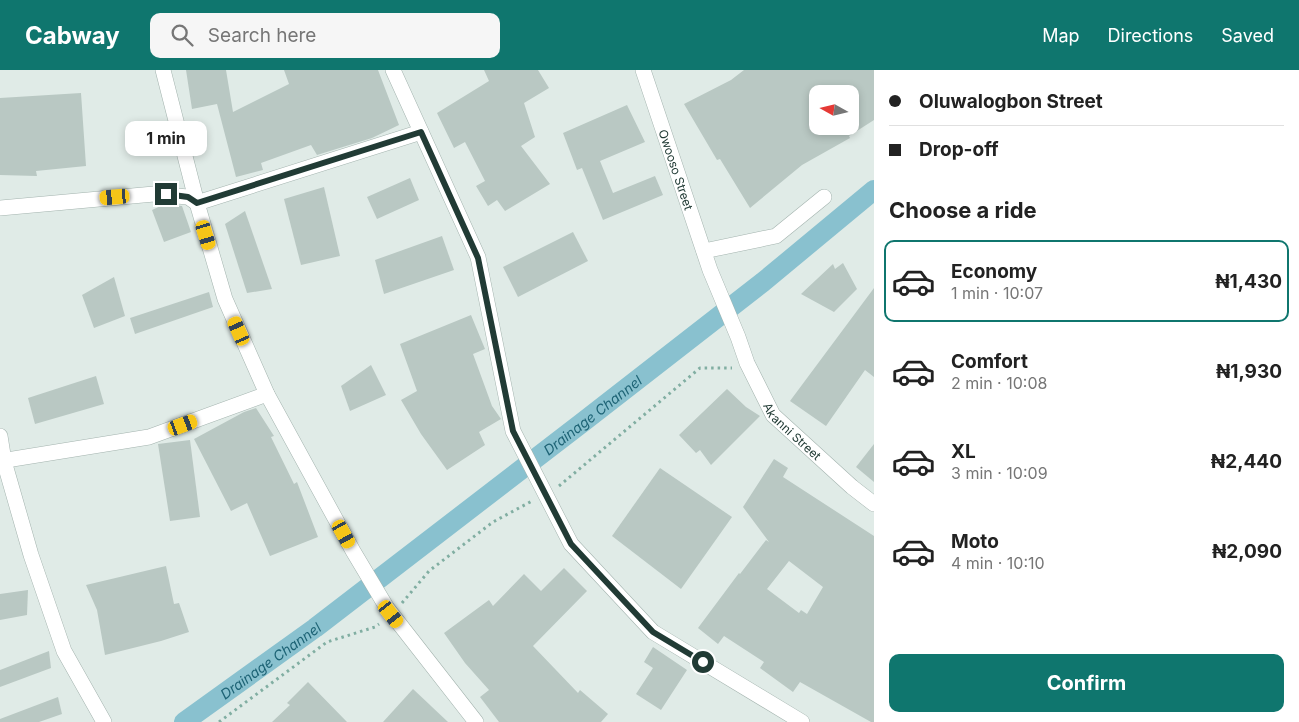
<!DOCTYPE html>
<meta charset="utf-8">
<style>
:root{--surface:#fff;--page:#f6f6f6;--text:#222;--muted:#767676;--line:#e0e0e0;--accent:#0f766e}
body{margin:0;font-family:Inter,sans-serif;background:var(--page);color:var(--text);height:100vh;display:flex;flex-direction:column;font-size:19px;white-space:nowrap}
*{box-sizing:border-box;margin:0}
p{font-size:16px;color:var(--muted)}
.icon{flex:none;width:28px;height:28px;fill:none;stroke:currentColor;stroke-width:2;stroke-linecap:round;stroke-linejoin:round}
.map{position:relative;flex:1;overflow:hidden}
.details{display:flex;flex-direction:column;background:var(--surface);width:425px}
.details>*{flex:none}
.banner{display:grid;align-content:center;height:110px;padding:0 15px;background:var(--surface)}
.needle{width:32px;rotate:278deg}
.buttons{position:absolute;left:809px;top:15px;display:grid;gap:10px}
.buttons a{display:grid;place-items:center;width:50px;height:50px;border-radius:10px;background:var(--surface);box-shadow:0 2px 8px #0003;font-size:25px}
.end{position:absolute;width:22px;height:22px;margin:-11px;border:6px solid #213b35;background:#fff;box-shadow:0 0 0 2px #fff}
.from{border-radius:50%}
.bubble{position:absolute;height:35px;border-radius:10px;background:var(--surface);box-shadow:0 2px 8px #0003;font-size:16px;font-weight:700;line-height:35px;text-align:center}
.car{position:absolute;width:15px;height:30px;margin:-15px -8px;border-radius:6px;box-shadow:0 0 4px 1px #0007;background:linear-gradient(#f5c518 24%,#345 0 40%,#f5c518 0 76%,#345 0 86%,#f5c518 0)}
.banner b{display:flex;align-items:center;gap:18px;height:48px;font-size:19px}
.banner b+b{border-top:1px solid var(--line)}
.banner i{width:12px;height:12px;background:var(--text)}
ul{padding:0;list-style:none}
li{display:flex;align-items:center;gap:15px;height:82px;margin:0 10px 8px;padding:0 5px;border:2px solid transparent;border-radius:10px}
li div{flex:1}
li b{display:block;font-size:19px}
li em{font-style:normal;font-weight:700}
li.current{border-color:var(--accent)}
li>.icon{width:45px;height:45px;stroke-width:1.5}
h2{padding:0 15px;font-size:22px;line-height:60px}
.primary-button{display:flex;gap:10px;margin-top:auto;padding:10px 15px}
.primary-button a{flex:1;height:58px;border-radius:10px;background:var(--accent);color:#fff;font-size:20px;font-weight:700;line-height:58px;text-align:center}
header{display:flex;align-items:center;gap:30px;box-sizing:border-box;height:70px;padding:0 25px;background:var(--accent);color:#fff}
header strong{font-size:24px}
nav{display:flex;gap:28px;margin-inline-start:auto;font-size:18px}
.search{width:350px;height:45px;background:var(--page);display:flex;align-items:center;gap:12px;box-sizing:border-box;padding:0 18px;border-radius:10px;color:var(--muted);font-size:19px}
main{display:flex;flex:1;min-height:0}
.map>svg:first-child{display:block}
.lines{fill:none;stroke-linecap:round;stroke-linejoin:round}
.canal{stroke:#89c1cf;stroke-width:20}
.building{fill:#b9c8c3;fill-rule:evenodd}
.minor-casing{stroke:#a3b3ae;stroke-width:16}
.path{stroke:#81aea2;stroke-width:3;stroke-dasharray:2.5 4;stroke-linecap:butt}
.minor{stroke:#fff;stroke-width:15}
.route{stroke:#213b35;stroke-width:6}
.labels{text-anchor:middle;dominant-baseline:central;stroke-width:4;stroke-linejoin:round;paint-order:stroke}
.street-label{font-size:12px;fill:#213b35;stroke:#f1f7f4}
.water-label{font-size:14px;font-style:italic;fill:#1d6375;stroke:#f1f7f4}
</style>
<header>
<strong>Cabway</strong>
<div class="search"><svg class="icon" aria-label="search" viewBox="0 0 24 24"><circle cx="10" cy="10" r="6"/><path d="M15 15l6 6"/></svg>Search here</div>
<nav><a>Map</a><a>Directions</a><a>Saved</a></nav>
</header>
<main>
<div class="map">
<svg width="874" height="652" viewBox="0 0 874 652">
<rect width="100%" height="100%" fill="#e0ebe7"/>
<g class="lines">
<path class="canal" id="s1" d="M184,652l131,-94 268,-206 180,-140 111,-92"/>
</g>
<g class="building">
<polygon points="186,0 226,0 233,42 289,14 284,0 378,0 399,55 372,68 317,85 311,75 261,93 263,100 236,107 217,34 192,39"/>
<polygon points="484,0 538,0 549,18 524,33 535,67 521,76 550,114 505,141 497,130 488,136 476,116 485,111 465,72 454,78 437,43 489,11"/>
<path d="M744,0h130v50l-25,16 1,2 -48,27 -52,43 -30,-49 -3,1 -33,-56 47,-24zM818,24h32v32h-32z"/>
<polygon points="81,23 86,96 36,101 37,106 0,105 0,28"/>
<polygon points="627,35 645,72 600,91 613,123 655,106 663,125 603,150 582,98 577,100 563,63"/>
<polygon points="410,108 419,130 377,149 367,127"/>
<polygon points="324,117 340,186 301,195 284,129"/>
<polygon points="165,134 182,136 191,162 164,172 152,140"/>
<polygon points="245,141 272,219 247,223 225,154"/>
<polygon points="573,162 588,191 518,227 503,197"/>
<polygon points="442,166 454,200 384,224 375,190"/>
<polygon points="843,193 857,219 834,242 801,224 833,194 835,199"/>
<polygon points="114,207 125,246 94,258 82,225"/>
<polygon points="874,218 874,307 865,300 826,356 790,331"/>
<polygon points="209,222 213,237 135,264 130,248"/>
<polygon points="471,245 485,279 473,284 492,336 501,349 479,362 485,375 447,400 421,364 401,330 417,321 400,274"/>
<polygon points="371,295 386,325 350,341 341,316"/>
<polygon points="96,306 104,334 35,354 28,328"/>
<polygon points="727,319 746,337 760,346 711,395 700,380 696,383 679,365"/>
<polygon points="256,338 274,366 271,367 294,414 297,412 318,467 270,486 247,433 231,441 194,369 244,342"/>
<polygon points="190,370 200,447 170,451 158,374"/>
<polygon points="874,374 874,412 856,397"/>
<path d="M774,389l14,9 -5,9 91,59v186h-3l-71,-40 -7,10 -33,-24 4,-6 -40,-26 -6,8 -20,-16 41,-55 1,1 26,-34 3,2 -26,-35zM789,491l34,26 -16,27 -6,-4 -2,3 -32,-24z"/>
<polygon points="660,398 732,447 681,519 612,466"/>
<polygon points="166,496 174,534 179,533 189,562 161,571 105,585 97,540 86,515"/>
<polygon points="564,498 587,521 533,576 578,623 580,620 608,644 601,652 499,652 480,627 489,620 465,593 444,563 489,530 493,536 524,504 541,521"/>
<polygon points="28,520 27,545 0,550 0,524"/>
<polygon points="653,577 687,600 661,640 636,624 653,598 644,592"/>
<polygon points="49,581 51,598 0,617 0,600"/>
<polygon points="308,612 347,652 272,652 290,635 287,633"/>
<polygon points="413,619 448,652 383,652"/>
<polygon points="58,627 62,644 39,652 0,652 0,649"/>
</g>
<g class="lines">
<defs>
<g id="minor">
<polyline points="163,0 197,133 225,229 267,324 353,481 387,538 476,652"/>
<polyline points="393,0 478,187 513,361 571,474 653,562 802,652"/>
<path id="s2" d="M643,0l67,200 28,67 9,26 26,52 79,72 22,17"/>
<polyline points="0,138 154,124 188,127 197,133 421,62"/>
<polyline points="704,181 776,166 824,127"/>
<polyline points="0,366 4,391 31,485 64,581 104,652"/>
<polyline points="0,391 149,367 267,324"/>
</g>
</defs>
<use href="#minor" class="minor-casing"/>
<g class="path">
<polyline points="559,416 700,298 732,298"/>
<polyline points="402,533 429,501 493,452 532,431"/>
<polyline points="219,652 327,572 375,557 379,554"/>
</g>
<use href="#minor" class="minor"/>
</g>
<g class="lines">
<polyline class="route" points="166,124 188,127 197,133 421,62 478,188 513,361 571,474 653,562 703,592"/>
</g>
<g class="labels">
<g class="street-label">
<text stroke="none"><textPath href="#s2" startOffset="105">Owooso Street</textPath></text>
<text stroke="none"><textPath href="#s2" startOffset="394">Akanni Street</textPath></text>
</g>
<g class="water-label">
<text stroke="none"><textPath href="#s1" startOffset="511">Drainage Channel</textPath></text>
<text stroke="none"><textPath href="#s1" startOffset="106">Drainage Channel</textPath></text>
</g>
</g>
</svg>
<div class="buttons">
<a><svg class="needle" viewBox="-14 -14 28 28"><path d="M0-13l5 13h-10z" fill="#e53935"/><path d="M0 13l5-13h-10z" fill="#767676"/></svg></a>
</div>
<i class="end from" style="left:703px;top:592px"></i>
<i class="end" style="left:166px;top:124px"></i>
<div class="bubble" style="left:125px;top:51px;width:82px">1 min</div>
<i class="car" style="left:115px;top:127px;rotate:265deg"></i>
<i class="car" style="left:206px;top:165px;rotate:163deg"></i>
<i class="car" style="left:239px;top:261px;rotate:336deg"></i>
<i class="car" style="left:183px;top:355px;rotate:70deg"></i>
<i class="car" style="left:344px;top:464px;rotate:151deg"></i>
<i class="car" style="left:391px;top:544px;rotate:142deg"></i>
</div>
<section class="details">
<div class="banner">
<b><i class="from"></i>Oluwalogbon Street</b>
<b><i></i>Drop-off</b>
</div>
<h2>Choose a ride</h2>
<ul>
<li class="current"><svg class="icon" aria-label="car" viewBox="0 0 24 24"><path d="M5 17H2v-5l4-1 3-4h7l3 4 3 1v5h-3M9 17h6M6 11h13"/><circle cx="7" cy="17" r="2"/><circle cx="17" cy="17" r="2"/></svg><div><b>Economy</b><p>1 min · 10:07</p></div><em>₦1,430</em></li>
<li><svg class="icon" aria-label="car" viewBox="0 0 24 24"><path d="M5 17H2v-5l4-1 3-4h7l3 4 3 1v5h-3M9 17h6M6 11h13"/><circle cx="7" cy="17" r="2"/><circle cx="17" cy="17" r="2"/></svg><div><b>Comfort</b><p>2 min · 10:08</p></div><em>₦1,930</em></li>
<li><svg class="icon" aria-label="car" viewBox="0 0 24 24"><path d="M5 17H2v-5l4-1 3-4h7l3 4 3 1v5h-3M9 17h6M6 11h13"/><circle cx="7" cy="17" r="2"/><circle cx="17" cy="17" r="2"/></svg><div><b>XL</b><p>3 min · 10:09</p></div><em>₦2,440</em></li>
<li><svg class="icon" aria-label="car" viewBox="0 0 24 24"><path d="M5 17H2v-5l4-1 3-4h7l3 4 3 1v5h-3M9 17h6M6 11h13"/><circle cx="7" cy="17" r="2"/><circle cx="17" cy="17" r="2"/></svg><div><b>Moto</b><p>4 min · 10:10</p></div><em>₦2,090</em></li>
</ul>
<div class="primary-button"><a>Confirm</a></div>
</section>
</main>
